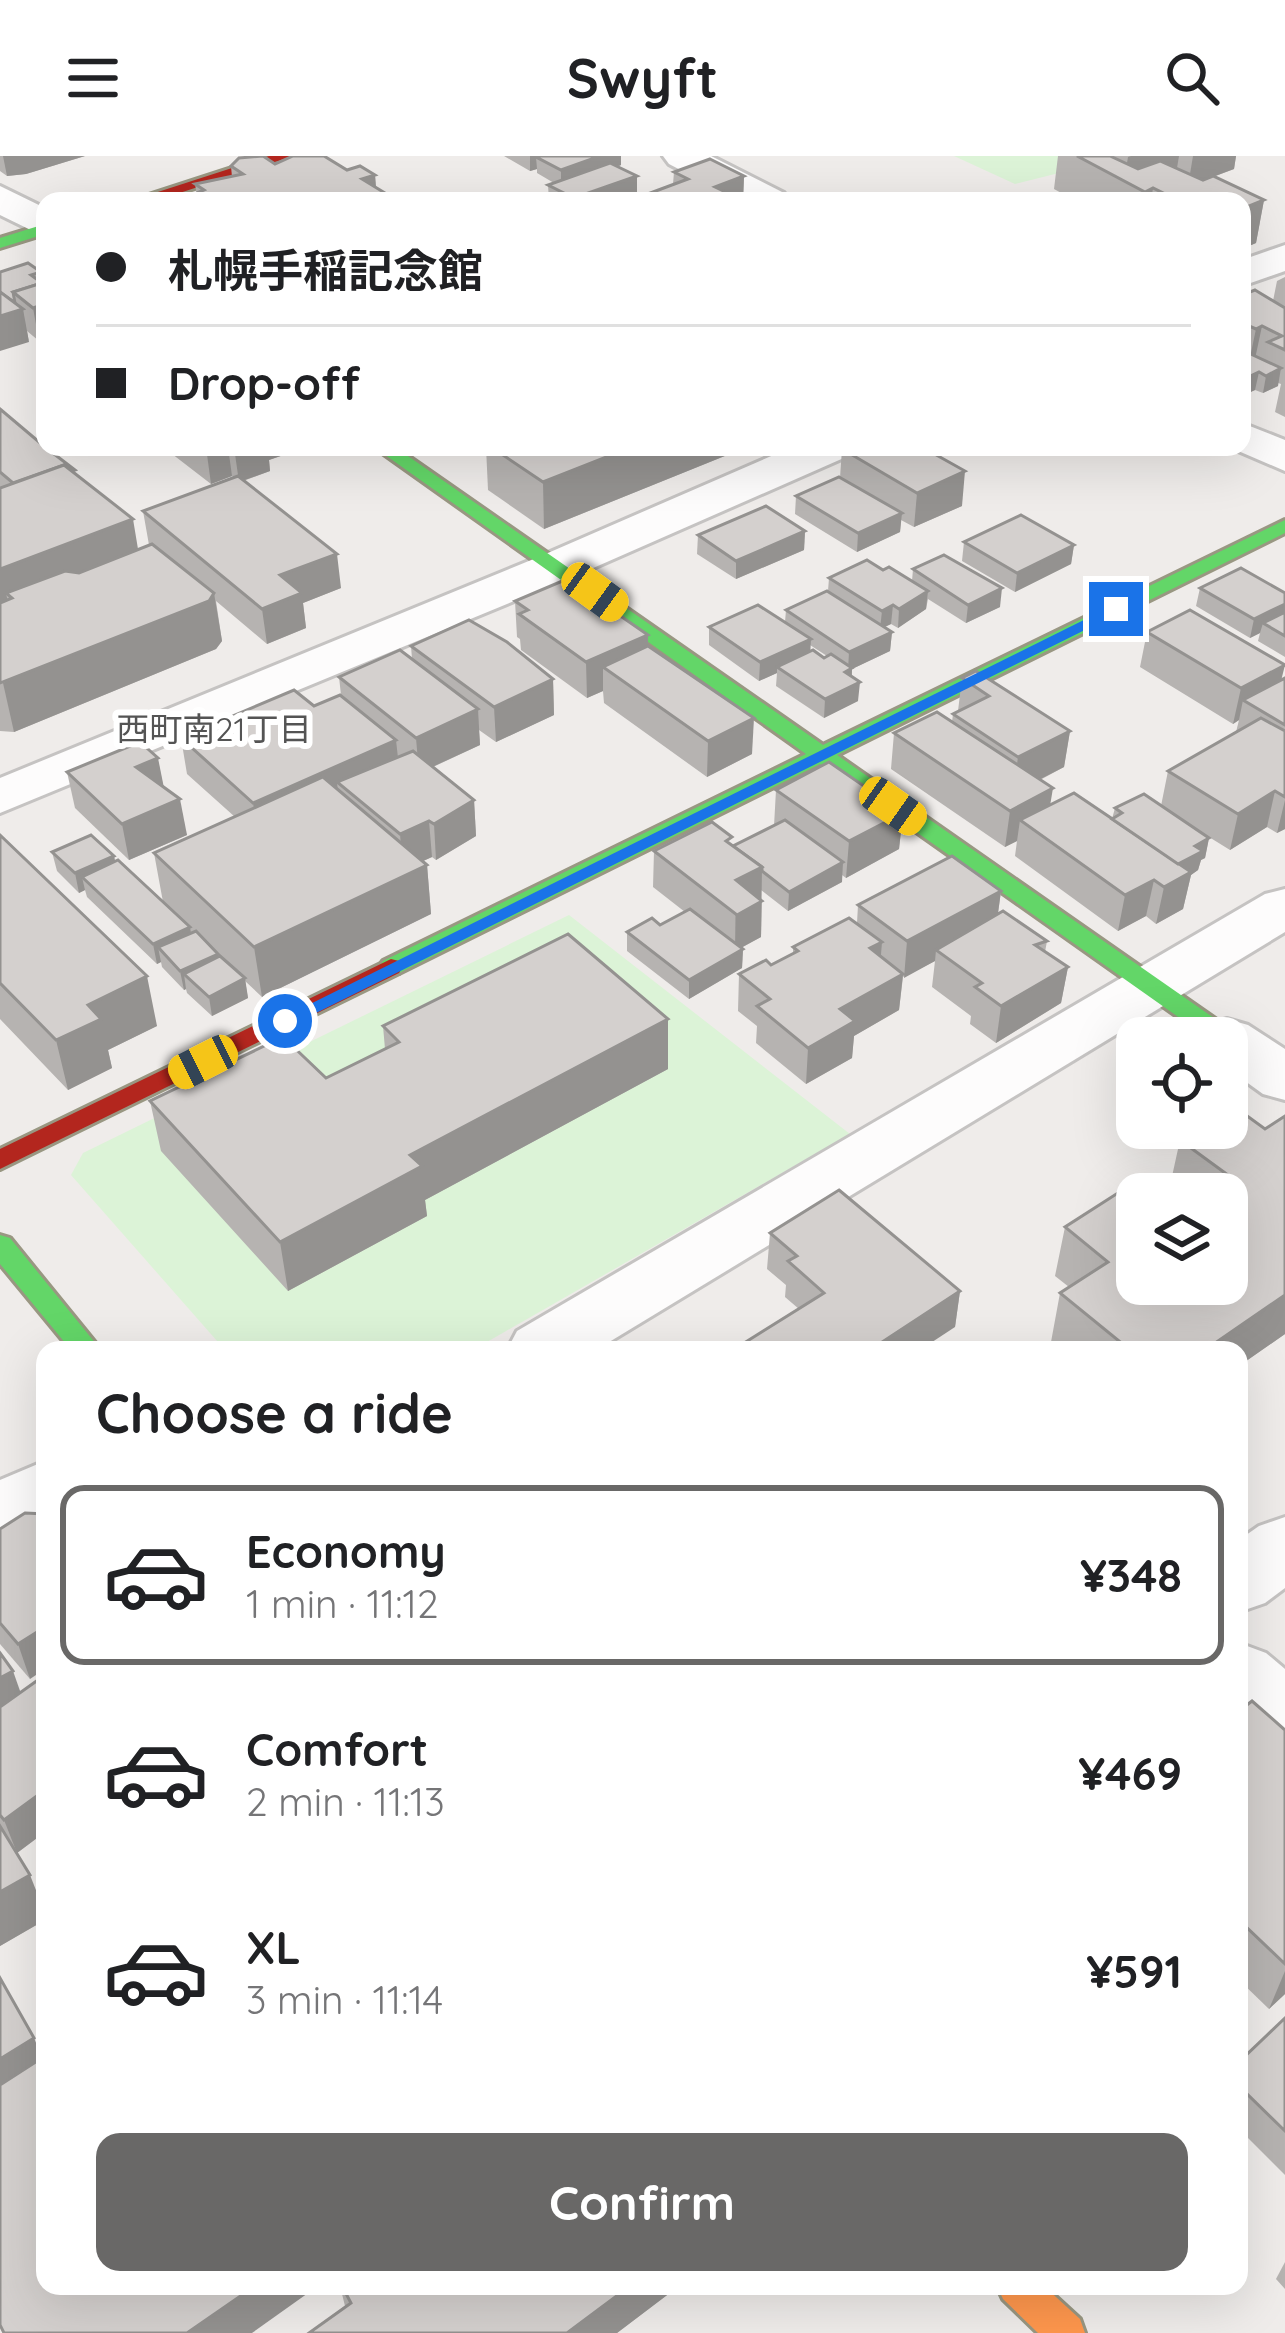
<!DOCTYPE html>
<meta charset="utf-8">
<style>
:root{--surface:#fff;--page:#f6f6f6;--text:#202124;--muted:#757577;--line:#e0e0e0;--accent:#696867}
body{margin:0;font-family:Quicksand,"Noto Sans JP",sans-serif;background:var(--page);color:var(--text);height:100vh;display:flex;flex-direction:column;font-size:45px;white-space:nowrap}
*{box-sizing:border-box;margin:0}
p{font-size:39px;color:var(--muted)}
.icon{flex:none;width:66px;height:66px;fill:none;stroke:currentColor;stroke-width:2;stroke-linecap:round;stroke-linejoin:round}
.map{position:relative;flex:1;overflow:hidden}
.sheet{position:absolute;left:36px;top:1185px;width:1212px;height:954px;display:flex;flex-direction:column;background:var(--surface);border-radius:24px;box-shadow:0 12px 48px #0002}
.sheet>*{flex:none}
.hud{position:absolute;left:36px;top:36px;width:1215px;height:264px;border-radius:24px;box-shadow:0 12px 48px #0002;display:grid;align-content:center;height:264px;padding:0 60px;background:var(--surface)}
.fabs{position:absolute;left:1116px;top:861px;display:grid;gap:24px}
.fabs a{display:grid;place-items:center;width:132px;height:132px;border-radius:24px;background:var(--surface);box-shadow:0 12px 48px #0002;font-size:60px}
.end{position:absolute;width:54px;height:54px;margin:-27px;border:15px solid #1a73e8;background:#fff;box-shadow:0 0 0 6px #fff}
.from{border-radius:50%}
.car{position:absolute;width:36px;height:72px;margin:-36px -18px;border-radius:15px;box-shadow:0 0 9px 3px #0007;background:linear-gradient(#f5c518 24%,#345 0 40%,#f5c518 0 76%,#345 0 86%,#f5c518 0)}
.hud b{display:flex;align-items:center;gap:42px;height:114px;font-size:45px}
.hud b+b{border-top:3px solid var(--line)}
.hud i{width:30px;height:30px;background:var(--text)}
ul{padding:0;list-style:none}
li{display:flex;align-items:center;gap:36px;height:180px;margin:0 24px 18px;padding:0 36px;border:6px solid transparent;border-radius:24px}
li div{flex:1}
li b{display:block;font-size:45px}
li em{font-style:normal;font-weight:800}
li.active{border-color:var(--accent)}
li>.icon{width:108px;height:108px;stroke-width:1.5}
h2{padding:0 60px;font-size:54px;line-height:144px}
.action{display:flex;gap:24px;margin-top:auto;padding:24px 60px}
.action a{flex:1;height:138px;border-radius:24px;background:var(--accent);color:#fff;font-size:48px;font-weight:800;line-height:138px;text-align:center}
header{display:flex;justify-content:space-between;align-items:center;height:156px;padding:0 60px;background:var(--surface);font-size:54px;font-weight:800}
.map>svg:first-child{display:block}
.park{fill:#dcf3d7}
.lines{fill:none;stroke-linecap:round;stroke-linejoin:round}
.street-casing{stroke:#c5c3c2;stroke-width:6}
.fast-casing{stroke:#999782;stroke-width:6}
.slow-casing{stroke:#999782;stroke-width:6}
.jam-casing{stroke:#999782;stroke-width:6}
.street{fill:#fdfcfc;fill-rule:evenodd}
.fast{fill:#63d668;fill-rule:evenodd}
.slow{fill:#ff974d;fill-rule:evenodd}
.jam{fill:#b3261e;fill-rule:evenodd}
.wall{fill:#b6b3b1;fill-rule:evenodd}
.shaded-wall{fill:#949290}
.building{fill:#d4d0ce;stroke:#949290;stroke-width:3}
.route{fill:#1a73e8}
.labels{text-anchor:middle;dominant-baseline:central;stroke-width:12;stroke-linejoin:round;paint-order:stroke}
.far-neighbourhood-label{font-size:33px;fill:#545454;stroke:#fff}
</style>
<header><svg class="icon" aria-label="menu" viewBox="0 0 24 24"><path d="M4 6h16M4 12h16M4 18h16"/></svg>Swyft<svg class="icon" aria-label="search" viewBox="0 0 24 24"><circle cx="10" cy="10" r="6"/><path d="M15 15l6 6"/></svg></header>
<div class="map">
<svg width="1285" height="2177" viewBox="0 0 1285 2177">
<rect width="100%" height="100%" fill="#efecea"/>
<g class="park">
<polygon points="954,0 1127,0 1015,28"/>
<polygon points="569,759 850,978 473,1194 225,1194 71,1019 83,997"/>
</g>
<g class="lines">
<defs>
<g id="street">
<polygon points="663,0 711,0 784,37 789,45 740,45 669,8"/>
<polygon points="0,30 45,52 45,81 0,59"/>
<polygon points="1285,89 1285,115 1242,130 1242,104"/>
<polygon points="1242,267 1285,284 1285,315 1229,291 1242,291"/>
<polygon points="792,291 853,291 846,301 575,420 0,657 0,622 541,400"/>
<polygon points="1285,733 1285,776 596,1194 507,1194 517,1175 1265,738"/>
<polygon points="1227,863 1248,869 1285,893 1285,944 1263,938 1227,912 1227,882 1197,882 1206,869"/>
<polygon points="45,1305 45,1368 0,1388 0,1324"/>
<polygon points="1285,1361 1285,1432 1265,1447 1239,1456 1239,1384 1259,1370"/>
<polygon points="1239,1487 1266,1497 1285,1513 1285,1596 1257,1586 1239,1569"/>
</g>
<g id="fast">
<polygon points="45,68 45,78 0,92 0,82"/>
<polygon points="374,291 395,291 823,589 1285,364 1285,377 837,599 1234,876 1237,882 1234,888 1227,890 1227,882 1208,882 820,608 399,817 383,817 379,811 383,805 806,598"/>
<polygon points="0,1079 10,1082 101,1194 71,1194 0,1108"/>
</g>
<polygon id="slow" points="997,2130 1044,2130 1080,2163 1085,2177 1038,2177 1003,2143"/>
<g id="jam">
<polygon points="269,0 293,0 155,45 130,45"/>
<polygon points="391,803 399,805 403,811 399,817 0,1013 0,993"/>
</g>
</defs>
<use href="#street" class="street-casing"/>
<use href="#fast" class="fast-casing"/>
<use href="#slow" class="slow-casing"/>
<use href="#jam" class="jam-casing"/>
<use href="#street" class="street"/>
<use href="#fast" class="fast"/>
<use href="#slow" class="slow"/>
<use href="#jam" class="jam"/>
</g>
<g class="wall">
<polygon points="0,0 85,0 26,18 7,20 0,15"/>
<polygon points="504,0 621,0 621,9 618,11 637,20 637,37 614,45 549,45 548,29 554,27 537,17 537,13 530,15"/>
<polygon points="1058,0 1236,0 1234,13 1213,21 1264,44 1256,87 1242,93 1242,45 1076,45 1054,33"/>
<polygon points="275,8 347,14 375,19 376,32 398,45 198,45 195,28 232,21 231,10"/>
<polygon points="674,16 744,20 743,45 645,45 645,39 673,28"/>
<polygon points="0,116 41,116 43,127 45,126 45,183 39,185 27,175 29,186"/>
<polygon points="1285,121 1285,261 1275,256 1281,228 1278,227 1278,230 1263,237 1255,234 1242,240 1242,139 1273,145 1277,125"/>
<polygon points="0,253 75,318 138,393 149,389 143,355 234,322 232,320 211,328 163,291 297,291 298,294 269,304 270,315 243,325 341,432 303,447 306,472 267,488 216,445 222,485 216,493 14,576 0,575"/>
<polygon points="486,291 747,291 544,373 488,334"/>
<polygon points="842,293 962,350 914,371 901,364 900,376 857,396 795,358 796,340 840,322"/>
<polygon points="805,375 804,394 736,423 697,398 698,379"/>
<polygon points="964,386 1074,389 1071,408 1015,436 962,405"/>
<path d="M913,413l87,38 -34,16 -38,-24 -2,10 -28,19 -7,-4 -6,3 7,5 -2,19 -38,18v8l6,24 -34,17 -48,-32 1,-13 -18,8 -50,-36v-18l76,-5 1,-12 42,-19 1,-13 54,-8 29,11zM810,489l17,11 -3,2 -14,-6z"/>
<polygon points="1200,432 1285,437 1285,501 1258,485 1260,477 1250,482 1196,450"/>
<polygon points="515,445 648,479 648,490 752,598 707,621 604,547 603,535 587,542 521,494 520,483 517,481"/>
<polygon points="1147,476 1281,524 1285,522 1285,673 1277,677 1267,671 1230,694 1188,668 1209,682 1205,702 1201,704 1198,714 1191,719 1183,753 1156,768 1146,760 1118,775 1015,700 1017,685 1005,691 891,613 894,577 952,566 953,558 958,555 962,522 1070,575 1064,611 1040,624 1050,649 1112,663 1115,652 1161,650 1168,615 1236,576 1239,564 1233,568 1140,511"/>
<polygon points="411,490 553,523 554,559 496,586 479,574 480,589 433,611 474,644 476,680 436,704 432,701 423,705 427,709 431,758 262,841 245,825 248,842 212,860 187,837 186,833 184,834 162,811 161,806 157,808 87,741 85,734 79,737 57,715 52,696 114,700 115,706 163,746 154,697 235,661 187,618 181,582 314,550 341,539 339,521 412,503"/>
<polygon points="67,616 164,631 187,679 129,704 75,652"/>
<polygon points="776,634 903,657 899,693 846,722 842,719 842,726 788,755 761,734 760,743 762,745 761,781 741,792 743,793 742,812 689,843 627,795 627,776 660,769 685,756 653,731 654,695 733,690 774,670"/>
<polygon points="0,679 157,870 108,894 112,912 68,934 0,863"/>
<polygon points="1001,735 998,758 1047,785 1045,796 1068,811 1061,847 996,887 970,868 971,860 932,831 935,805 903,821 899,854 854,880 852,902 806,928 756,887 757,870 738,855 739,818 771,809 793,797 793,791 857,767 858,749"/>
<polygon points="383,870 668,913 425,1044 427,1060 288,1135 161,995 150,945 326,922 385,893"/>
<polygon points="1285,960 1285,1178 1239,1210 1239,1194 1045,1194 1053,1188 1051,1186 1060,1137 1069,1131 1055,1120 1065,1071 1137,1128 1227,1038 1174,1038 1169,1034 1180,984 1265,973"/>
<polygon points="770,1077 960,1135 955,1171 799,1153 785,1141 786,1129 767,1113"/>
<polygon points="0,1373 30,1523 0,1488"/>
<polygon points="0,1497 20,1536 45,1519 45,1676 17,1697 45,1757 45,1764 0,1790"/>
<polygon points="1239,1555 1285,1574 1285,1838 1269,1853 1239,1824"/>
<polygon points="1285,1862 1285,2019 1239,1973 1239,1906"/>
<polygon points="1285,2106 1285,2133 1276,2123"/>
<polygon points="340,2130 679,2130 617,2177 309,2177 345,2150"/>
</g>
<g class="shaded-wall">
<polygon points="3,0 85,0 26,18 7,20"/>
<polygon points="530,0 586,0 536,1 537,13 530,15"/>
<polygon points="600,0 621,0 621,9 561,30 561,14"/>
<polygon points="1131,0 1179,0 1175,24 1124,25 1128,1"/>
<polygon points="1193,0 1236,0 1234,13 1188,30"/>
<polygon points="375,19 377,45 362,23"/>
<polygon points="637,20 637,37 614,45 575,45 574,42"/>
<polygon points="744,20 743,45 715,31"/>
<polygon points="1153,32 1151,45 1144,45 1145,36"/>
<polygon points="1264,44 1256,87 1242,93 1242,53"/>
<polygon points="45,139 45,183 39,185 33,152"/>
<polygon points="23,153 29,186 0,195 0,160"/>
<polygon points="1262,170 1255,203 1249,206 1256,173"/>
<polygon points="1281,212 1278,230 1263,237 1266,220"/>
<polygon points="1259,216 1255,234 1242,240 1242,224"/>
<polygon points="206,291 228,291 232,320 211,328"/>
<polygon points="234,291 297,291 298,294 269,304 270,315 239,326"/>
<polygon points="632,291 747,291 544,373 543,326"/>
<polygon points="965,315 962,350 914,371 917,337"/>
<polygon points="902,357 900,376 857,396 858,377"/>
<polygon points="133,363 141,411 12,442 6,437 11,461 0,465 0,413"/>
<polygon points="805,375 804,394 736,423 736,405"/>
<polygon points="1074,389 1071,408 1015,436 1017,417"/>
<polygon points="337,398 341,432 303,447 306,472 267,488 262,453 280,419"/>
<polygon points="1002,432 1000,451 966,467 968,449"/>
<polygon points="928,435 926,453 898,472 899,453"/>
<polygon points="214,437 222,485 216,493 14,576 3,527"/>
<polygon points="1285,448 1285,464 1263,467 1260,477 1250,482 1254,463"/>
<polygon points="893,449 891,468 880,473 882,455"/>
<polygon points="892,476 890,495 852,513 851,531 860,526 858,545 824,562 825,543 848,514 849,496"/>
<polygon points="648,479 648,514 603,511 603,535 587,542 586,506"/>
<polygon points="811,483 810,502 777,511 777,517 759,525 760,506"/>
<polygon points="1285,509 1276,545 1243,544 1239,564 1233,568 1241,532"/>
<polygon points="553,523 554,559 496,586 494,551"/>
<polygon points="478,553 480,589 419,617 416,582"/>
<polygon points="754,562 752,598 707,621 708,585"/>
<polygon points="1070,575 1064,611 1013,637 1018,601"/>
<polygon points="396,584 400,620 337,626 339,647 259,683 253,647"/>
<polygon points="158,602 165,637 136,611"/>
<polygon points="1053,632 1047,668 1020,664 1017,685 1005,691 1010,655"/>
<polygon points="1275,635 1267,671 1230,694 1238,658"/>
<polygon points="180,643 187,679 129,704 122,668"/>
<polygon points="474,644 476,680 436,704 434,668"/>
<polygon points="1285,644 1285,673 1277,677"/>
<polygon points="903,657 899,693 846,722 849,685"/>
<polygon points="429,665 432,701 403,714 400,678"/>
<polygon points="1209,682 1205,702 1201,704 1198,714 1191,719 1183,753 1156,768 1164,731 1176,709 1195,690"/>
<polygon points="114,700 118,720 82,721 85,734 79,737 75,717"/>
<polygon points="843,706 842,726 788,755 789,736"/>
<polygon points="427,709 431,758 262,841 254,791"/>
<polygon points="762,711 761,781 735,795 736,724"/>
<polygon points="1154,724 1146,760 1118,775 1125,739"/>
<polygon points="1001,735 996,771 936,794 935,805 904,822 907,785"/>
<polygon points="190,771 193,790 158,791 161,806 157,808 153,788"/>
<polygon points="882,786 879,823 870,792"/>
<polygon points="743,793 742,812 689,843 689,824"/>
<polygon points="218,798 221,817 184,818 186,833 184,834 180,815"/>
<polygon points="1068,811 1061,847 996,887 1001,850"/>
<polygon points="903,818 899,854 854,880 852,902 806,928 808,892 840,853"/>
<polygon points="147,820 157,870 108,894 112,912 68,934 56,884 88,849"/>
<polygon points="245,822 248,842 212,860 209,841"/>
<polygon points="668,863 668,913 425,1044 427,1060 288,1135 280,1086 410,999"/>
<polygon points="960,1135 955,1171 920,1194 870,1194"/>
<polygon points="1285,1139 1285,1178 1239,1210 1239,1194 1205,1194"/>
<polygon points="45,1471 45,1513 30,1523 18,1488"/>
<polygon points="13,1515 25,1549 0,1564 0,1522"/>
<polygon points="45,1634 45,1676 17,1697 4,1664"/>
<polygon points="30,1719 45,1757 45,1764 0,1790 0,1736"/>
<polygon points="1285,1815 1285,1838 1269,1853"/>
<polygon points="34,1882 45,1908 0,1956 0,1903"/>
<polygon points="255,2130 318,2130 252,2177 187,2177"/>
<polygon points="630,2130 679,2130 617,2177 567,2177"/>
</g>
<g class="building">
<polygon points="263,0 275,8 293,0 324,0 347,14 360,10 375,19 362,23 398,45 213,45 199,36 204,34 195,28 243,18 231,10 239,2"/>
<polygon points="539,0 600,0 561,14 536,1"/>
<polygon points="1077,0 1110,0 1138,13 1160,5 1203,24 1213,20 1264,44 1242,53 1242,45 1166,45 1158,41 1165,38 1153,32 1145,36"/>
<polygon points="710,3 744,20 715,31 744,45 658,45 645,39 688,23 674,16"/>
<polygon points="610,7 637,20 574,42 548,29"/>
<polygon points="28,107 41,116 31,119 42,127 13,136 15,147 0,136 0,116"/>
<polygon points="45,126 45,148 33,152 13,136"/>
<polygon points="1255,134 1285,152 1285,194 1268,186 1282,180 1262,170 1256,173 1242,167 1242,139"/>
<polygon points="0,136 23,153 0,160"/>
<polygon points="1242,194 1281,212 1266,220 1259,216 1242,224"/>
<polygon points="0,253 45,291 75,314 72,315 64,309 13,327 0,316"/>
<polygon points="491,291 632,291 543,326"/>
<polygon points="848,291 922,291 965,315 917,337 842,293"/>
<polygon points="64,309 133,363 0,413 0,332"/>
<polygon points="238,320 337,398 280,419 302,437 262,453 143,355"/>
<polygon points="839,321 902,357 858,377 796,340"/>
<polygon points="766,350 805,375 736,405 698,379"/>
<polygon points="1021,359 1074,389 1017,417 964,386"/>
<polygon points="152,388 214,437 209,445 0,527 0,447 12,442 6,437 65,415 79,417"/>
<polygon points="944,399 1002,432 968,449 913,413"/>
<polygon points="867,404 883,414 889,411 928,435 899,453 893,449 882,455 829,422"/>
<polygon points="1241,412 1285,437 1285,448 1254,463 1200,432"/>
<polygon points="567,423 648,479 586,506 519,458 528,454 515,445"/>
<polygon points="827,435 892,476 849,496 786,454"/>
<polygon points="758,449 811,483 760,506 709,471"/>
<polygon points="1190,454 1285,509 1241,532 1147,476"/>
<polygon points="1285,456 1285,480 1263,467"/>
<polygon points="469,464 507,486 553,523 494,551 411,490"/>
<polygon points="648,490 754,562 708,585 603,511"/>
<polygon points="400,494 478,553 416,582 339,521"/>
<polygon points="813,494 824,502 831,498 852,512 845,516 860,526 825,543 777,511"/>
<polygon points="976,515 1070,575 1018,601 953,558 989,540 962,522"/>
<polygon points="1285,522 1285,569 1243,544"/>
<polygon points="294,534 314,550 340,539 396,584 253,647 181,582"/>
<polygon points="937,556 1053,632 1010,655 894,577"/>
<polygon points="1261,562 1285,575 1285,641 1275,635 1238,658 1168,615"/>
<polygon points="140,586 158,602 136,611 180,643 122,668 67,616"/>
<polygon points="413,595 474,644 434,668 429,665 400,678 337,626"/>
<polygon points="829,606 903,657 849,685 776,634"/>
<polygon points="323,621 427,709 254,791 154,697"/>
<polygon points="1074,637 1191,716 1164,731 1154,724 1125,739 1020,664"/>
<polygon points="1144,638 1209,682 1195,690 1203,695 1178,708 1112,663 1122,657 1115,652"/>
<polygon points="785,664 843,706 789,736 762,715 762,711 733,690"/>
<polygon points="712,666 732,681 726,685 762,711 736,724 762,745 737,759 654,695"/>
<polygon points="0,679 147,820 88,849 101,863 56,884 0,827"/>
<polygon points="91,679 114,700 75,717 52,696"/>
<polygon points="952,700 1001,735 907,785 858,749"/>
<polygon points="118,704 190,771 153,788 82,721"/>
<polygon points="690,753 743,793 689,824 627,776 652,762 660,769"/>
<polygon points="1003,755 1047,785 1035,789 1068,811 1001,850 975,831 982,827 936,794"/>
<polygon points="849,762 882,786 870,792 903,818 840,853 855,865 808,892 757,850 770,843 739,818 766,804 771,809 798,795 793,791"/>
<polygon points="196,775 218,798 180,815 158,791"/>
<polygon points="568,778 668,863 410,999 422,1010 280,1086 150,945 283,881 326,922 399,886 383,870"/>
<polygon points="220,800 245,822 209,841 184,818"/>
<polygon points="1227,954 1239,954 1265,973 1285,960 1285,1139 1205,1194 1130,1194 1060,1137 1108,1106 1065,1071 1121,1035 1137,1047 1137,1128 1227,1128 1227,1038 1208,1038 1232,1022 1180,984 1199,972 1227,972"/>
<polygon points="839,1034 960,1135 870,1194 733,1194 824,1137 788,1105 797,1100 770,1077"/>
<polygon points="1055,1187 1063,1194 1045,1194"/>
<polygon points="25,1357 45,1358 45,1471 18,1488 0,1467 0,1373"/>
<polygon points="0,1497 13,1515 0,1522"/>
<polygon points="45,1519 45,1634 4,1664 0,1659 0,1551"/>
<polygon points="1252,1545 1285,1574 1285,1808 1239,1764 1239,1555"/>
<polygon points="0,1670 30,1719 0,1736"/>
<polygon points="0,1822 34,1882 0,1903"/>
<polygon points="1285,1862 1285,1975 1239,1930 1239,1906"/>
<polygon points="45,1900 45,2130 255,2130 187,2177 4,2177 0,2169 0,1929"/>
<polygon points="342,2130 630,2130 567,2177 309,2177 351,2147"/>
</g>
<polygon class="route" points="1116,448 1121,456 292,869 276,865"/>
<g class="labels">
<g class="far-neighbourhood-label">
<text x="214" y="572">西町南21丁目</text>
</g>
</g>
</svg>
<div class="fabs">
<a><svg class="icon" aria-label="locate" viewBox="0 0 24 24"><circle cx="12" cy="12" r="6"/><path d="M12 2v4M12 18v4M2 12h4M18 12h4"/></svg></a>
<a><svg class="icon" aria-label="layers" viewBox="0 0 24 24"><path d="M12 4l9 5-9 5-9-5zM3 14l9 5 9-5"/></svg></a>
</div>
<i class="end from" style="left:285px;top:865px"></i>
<i class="end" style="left:1116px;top:453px"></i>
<i class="car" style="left:595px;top:436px;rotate:126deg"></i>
<i class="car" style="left:893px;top:650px;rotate:125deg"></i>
<i class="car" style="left:203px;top:906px;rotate:243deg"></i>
<div class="hud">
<b><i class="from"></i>札幌手稲記念館</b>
<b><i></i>Drop-off</b>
</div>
<section class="sheet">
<h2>Choose a ride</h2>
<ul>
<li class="active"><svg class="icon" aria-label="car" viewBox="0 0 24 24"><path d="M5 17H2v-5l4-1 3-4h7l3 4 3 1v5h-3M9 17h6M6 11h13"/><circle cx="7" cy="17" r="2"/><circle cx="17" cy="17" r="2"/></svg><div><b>Economy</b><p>1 min · 11:12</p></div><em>¥348</em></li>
<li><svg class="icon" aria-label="car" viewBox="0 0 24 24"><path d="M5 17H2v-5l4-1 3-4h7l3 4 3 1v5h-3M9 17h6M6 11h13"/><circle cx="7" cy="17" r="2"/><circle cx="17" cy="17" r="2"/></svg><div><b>Comfort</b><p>2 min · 11:13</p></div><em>¥469</em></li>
<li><svg class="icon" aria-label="car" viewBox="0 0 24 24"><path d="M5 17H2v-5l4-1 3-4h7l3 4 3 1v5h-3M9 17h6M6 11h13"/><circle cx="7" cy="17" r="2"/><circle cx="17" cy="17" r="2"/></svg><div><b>XL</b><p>3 min · 11:14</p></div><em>¥591</em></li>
</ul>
<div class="action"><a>Confirm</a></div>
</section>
</div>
